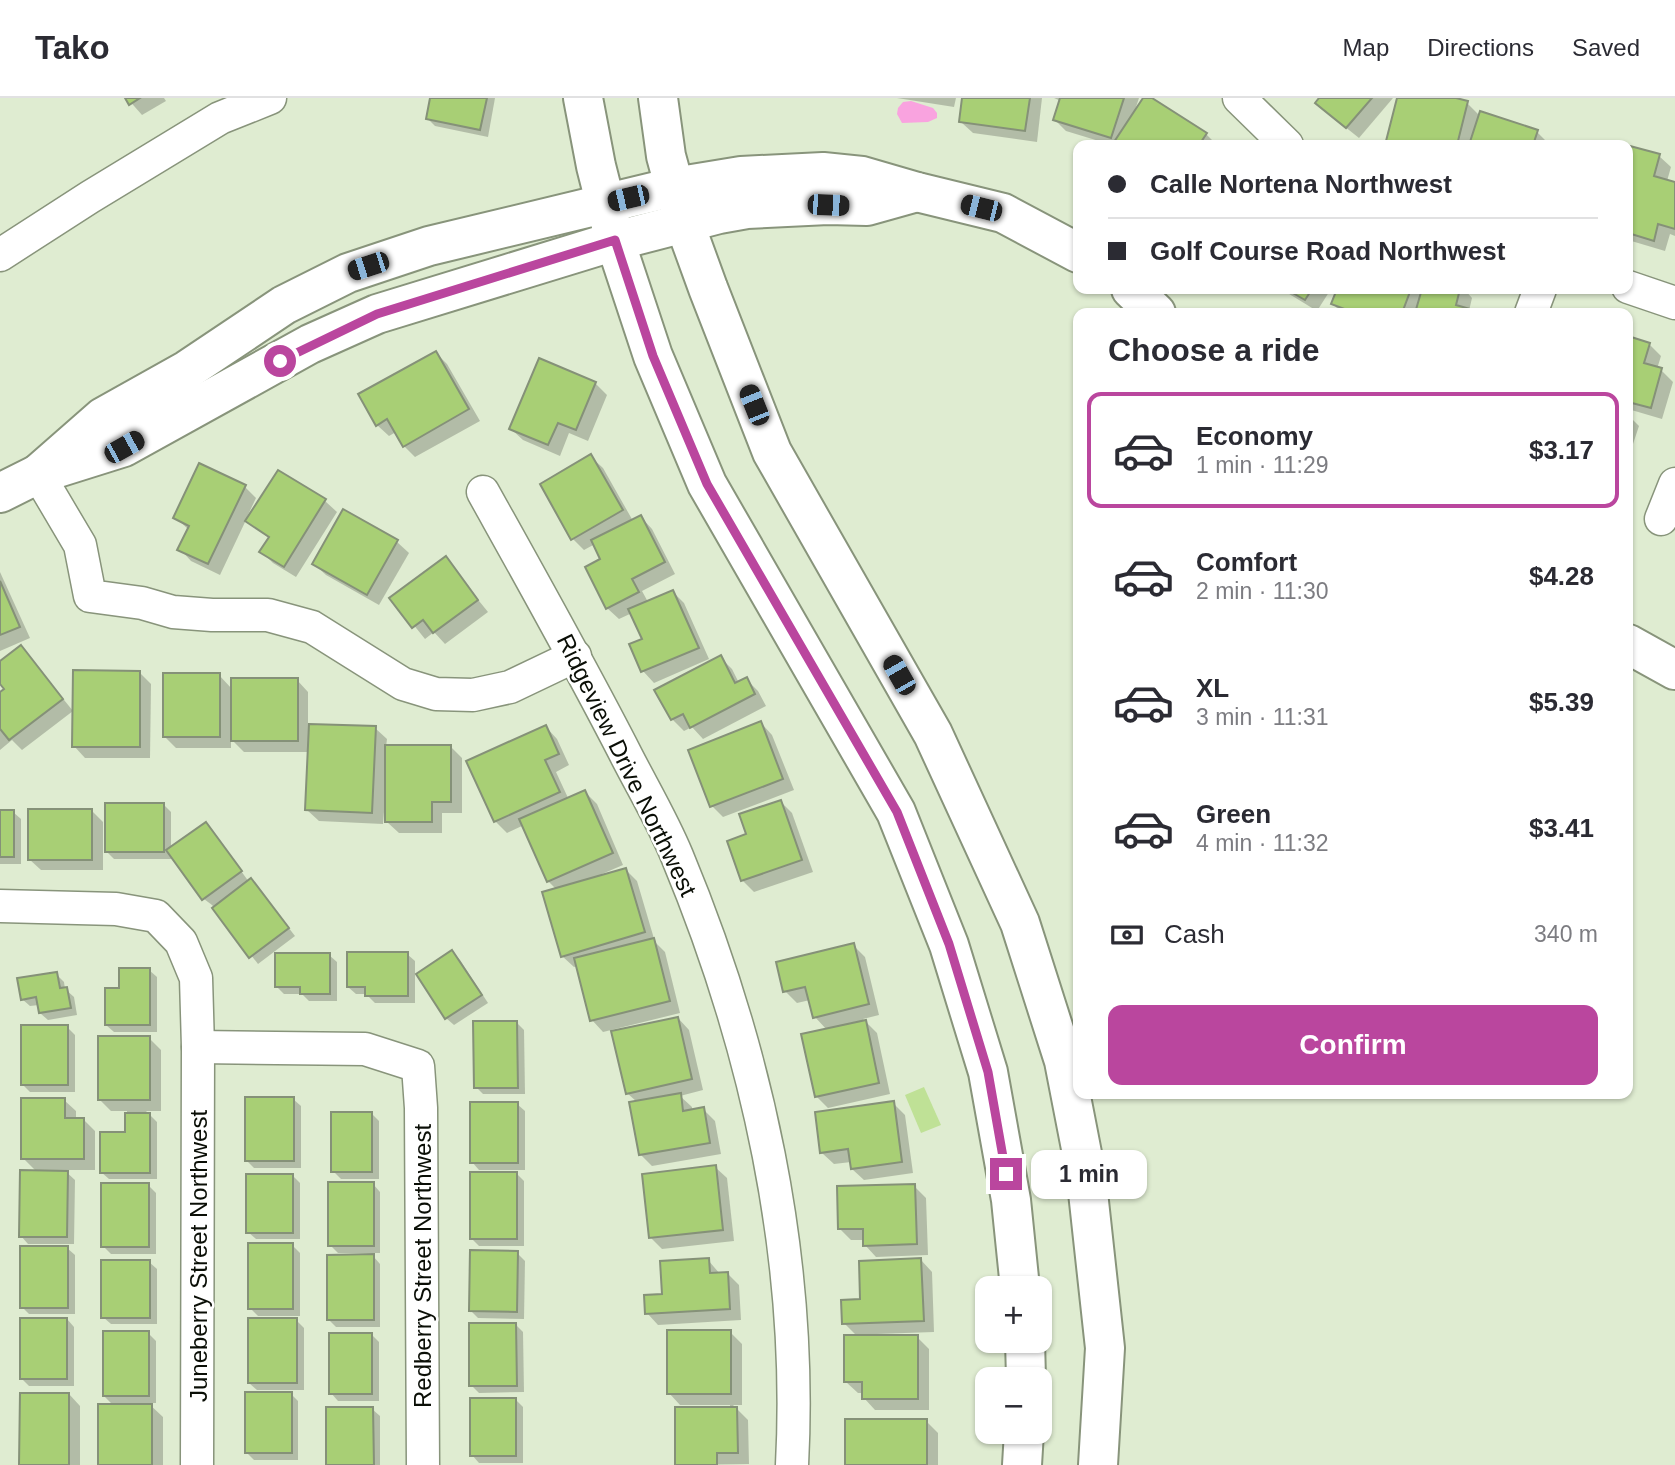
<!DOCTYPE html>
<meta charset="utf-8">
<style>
:root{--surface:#fff;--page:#f2f2f3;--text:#2b2b33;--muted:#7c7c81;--line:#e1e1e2;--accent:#ba469e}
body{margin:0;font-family:Helvetica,sans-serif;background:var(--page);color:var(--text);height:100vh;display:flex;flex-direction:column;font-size:26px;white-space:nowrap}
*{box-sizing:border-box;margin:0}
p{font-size:23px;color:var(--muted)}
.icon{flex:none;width:38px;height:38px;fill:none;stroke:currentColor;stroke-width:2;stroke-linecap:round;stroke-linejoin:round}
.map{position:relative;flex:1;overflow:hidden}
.side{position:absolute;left:1073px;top:210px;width:560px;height:791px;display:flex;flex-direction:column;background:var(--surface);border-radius:14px;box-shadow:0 2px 5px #0004}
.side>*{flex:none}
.guide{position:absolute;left:1073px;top:42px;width:560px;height:154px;border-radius:14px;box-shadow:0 2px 5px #0004;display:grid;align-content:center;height:154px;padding:0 35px;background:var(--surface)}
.fabs{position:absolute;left:975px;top:1178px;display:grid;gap:14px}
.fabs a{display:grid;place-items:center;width:77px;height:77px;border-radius:14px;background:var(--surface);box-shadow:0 2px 5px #0004;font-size:35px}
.end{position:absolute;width:32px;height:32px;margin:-16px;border:9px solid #ba469e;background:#fff;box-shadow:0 0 0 4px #fff}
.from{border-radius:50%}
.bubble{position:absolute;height:49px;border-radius:14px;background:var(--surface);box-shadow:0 2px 5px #0004;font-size:23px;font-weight:800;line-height:49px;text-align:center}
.car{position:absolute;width:21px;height:42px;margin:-21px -10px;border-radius:9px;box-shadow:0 0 5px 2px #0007;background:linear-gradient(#222 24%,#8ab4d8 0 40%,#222 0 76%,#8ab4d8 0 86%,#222 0)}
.guide b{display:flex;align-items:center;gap:24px;height:66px;font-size:26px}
.guide b+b{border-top:2px solid var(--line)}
.guide i{width:18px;height:18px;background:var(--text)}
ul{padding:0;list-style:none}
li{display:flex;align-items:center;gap:21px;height:116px;margin:0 14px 10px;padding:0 21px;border:4px solid transparent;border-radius:14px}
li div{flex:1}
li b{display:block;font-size:26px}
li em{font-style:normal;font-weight:800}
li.active{border-color:var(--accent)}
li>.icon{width:63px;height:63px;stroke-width:1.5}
h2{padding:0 35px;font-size:32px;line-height:84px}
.pay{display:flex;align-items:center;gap:18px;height:77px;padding:0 35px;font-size:26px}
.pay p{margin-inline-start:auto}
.button{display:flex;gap:14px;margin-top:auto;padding:14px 35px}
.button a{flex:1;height:80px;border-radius:14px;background:var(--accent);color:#fff;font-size:28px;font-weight:800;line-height:80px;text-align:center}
header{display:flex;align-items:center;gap:42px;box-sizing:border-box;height:98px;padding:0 35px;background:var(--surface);border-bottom:2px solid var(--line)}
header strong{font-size:33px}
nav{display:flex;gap:38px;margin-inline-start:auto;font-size:24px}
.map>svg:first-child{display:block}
.green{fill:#bfe196}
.water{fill:#f9a3df}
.shadow{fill:#0003}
.building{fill:#a8cf75;stroke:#859178;stroke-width:2}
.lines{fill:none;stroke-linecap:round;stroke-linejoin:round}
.minor-casing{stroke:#88947b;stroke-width:35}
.tertiary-casing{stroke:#88947b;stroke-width:42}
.secondary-casing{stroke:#88947b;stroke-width:42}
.minor{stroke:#fff;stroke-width:32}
.tertiary{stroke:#fff;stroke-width:38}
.secondary{stroke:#fff;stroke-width:38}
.route{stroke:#ba469e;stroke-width:9}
.labels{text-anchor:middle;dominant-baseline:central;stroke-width:5;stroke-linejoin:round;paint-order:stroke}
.street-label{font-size:24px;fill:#0a0e06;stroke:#fff}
</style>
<header>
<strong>Tako</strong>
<nav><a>Map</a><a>Directions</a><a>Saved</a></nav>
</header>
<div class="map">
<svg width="1675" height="1367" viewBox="0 0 1675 1367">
<rect width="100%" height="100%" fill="#dfecd1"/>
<polygon class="green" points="924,989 941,1027 921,1035 905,997"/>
<polygon class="water" points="911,3 933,10 937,15 937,20 928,24 902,25 897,16 898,10 903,4"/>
<g class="shadow">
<polygon points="127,0 164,0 166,3 142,17"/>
<polygon points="432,0 495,0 488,39 435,28 428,21"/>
<polygon points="897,0 956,0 954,9"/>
<polygon points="964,0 1042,0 1037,44 973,35 961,24"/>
<polygon points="1054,0 1139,0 1134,15 1145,0 1149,0 1206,36 1217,47 1112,47 1066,33 1055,22 1061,3"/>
<polygon points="1322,0 1393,0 1359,40 1329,16"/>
<polygon points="1399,0 1449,0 1467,5 1480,18 1537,34 1548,45 1548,47 1387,47"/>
<polygon points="1631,50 1659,58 1671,69 1667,83 1675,85 1675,138 1670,136 1665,153 1628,142 1628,64"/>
<polygon points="1281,191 1331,191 1317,213"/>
<polygon points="1339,191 1464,191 1472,200 1469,213 1477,215 1342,215 1333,206"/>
<polygon points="1628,240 1649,246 1661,258 1657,271 1661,272 1673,284 1662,321 1628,311"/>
<polygon points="436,255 447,266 480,323 415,359 404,348 396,334 389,338 377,327"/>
<polygon points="595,285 607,297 588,343 569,335 560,358 523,342 511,331"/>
<polygon points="1628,317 1639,328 1628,361"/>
<polygon points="591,359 603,370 633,423 641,419 652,431 675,476 642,493 648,504 673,494 684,505 709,561 654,585 643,573 644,542 632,515 619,521 607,510 603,462 595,446 584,452 573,441"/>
<polygon points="279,374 325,403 337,414 296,479 273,465 262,454 270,441 246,422 220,477 191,463 180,451 189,432 175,419 245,389 256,400 247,419 250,420"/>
<polygon points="397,444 409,455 379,507 326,477 314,466"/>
<polygon points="445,461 488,514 445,546 434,534 425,541 392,500"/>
<polygon points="0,474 30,540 0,553"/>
<polygon points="21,549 73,613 22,652 12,642 0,652 0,596 7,591 0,583 0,566"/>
<polygon points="720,559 732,571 739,585 746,581 758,593 766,608 703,641 692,629 684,633 672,621"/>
<polygon points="140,575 151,586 150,660 85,660 74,648"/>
<polygon points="219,577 232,591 297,582 308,594 308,627 375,630 387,641 386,649 451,649 462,660 462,715 442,715 442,735 399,735 387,724 387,714 384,714 383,726 319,723 307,712 309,654 244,654 231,641 231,650 176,650 164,638"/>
<polygon points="761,625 772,637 794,692 723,719 712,708"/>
<polygon points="546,629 557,641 569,667 556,674 569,702 585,694 597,706 623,767 602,776 602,778 626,772 637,783 655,844 665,854 680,915 603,934 592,922 578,868 574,869 562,858 557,792 548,783 524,727 507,735 495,723"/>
<polygon points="781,704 792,715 813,774 754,794 742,782 748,738"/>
<polygon points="163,706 171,714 171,751 213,734 249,784 258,790 295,838 258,866 212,807 204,801 171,755 171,761 114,761 106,753"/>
<polygon points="91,712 103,724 103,772 41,772 29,761"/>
<polygon points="0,714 13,714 21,721 21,766 0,766"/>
<polygon points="853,847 865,859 879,917 863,921 877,935 890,996 828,1010 816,998 827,932 815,919 810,902 797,905 785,893"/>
<polygon points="452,854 460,862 488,905 454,927 446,920"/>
<polygon points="407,856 415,863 415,905 375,905 366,896 356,896 348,889"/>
<polygon points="329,857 337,864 337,903 309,903 302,896 284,896 277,889"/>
<polygon points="149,872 157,879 157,934 114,934 106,927 121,892"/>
<polygon points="56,876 64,884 65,891 74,899 77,917 48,922 40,915 39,907 30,908 22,901"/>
<polygon points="678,920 689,932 703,992 680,998 692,1009 692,1013 703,1011 715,1023 721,1056 652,1068 640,1056 637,1004 627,995"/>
<polygon points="517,925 524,932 525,996 483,996 476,989"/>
<polygon points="67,929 75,937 75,994 30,994 23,987"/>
<polygon points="149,940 161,952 161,1013 146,1013 157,1024 157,1081 109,1081 101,1074 127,1036 127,1013 111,1013 99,1001"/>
<polygon points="293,1001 301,1008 301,1070 254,1070 246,1062"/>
<polygon points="64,1002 76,1013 76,1021 83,1021 95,1033 95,1072 64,1072 75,1082 74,1146 28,1146 21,1138 37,1074 23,1060"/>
<polygon points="893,1005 905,1017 913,1075 864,1082 852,1071 851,1064 834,1066 822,1055"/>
<polygon points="517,1006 525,1013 525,1072 479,1072 472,1064"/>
<polygon points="372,1016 379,1023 379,1081 341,1081 333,1073"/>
<polygon points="715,1069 727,1080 734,1143 662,1151 651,1140"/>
<polygon points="516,1075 524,1083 524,1148 479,1148 472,1141"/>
<polygon points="292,1077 300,1085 300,1141 256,1141 248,1134"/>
<polygon points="373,1086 380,1094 380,1155 338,1155 330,1147"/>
<polygon points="148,1087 156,1095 156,1156 111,1156 103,1148"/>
<polygon points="914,1088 926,1100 928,1157 876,1159 865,1147 865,1142 851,1142 840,1131"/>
<polygon points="292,1147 300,1155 300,1218 258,1218 250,1210"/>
<polygon points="67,1150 75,1157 75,1216 29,1216 22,1209"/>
<polygon points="517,1155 525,1163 524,1221 478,1220 471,1213"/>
<polygon points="373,1158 380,1166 380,1229 336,1229 328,1221"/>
<polygon points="708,1162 720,1176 728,1176 739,1187 741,1222 658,1227 647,1215 664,1198"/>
<polygon points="921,1162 932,1174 934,1234 877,1236 877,1239 917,1239 929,1251 929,1312 875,1312 864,1300 864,1295 858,1295 846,1284 858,1239 844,1225 862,1202"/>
<polygon points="149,1164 157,1171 157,1226 111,1226 103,1219"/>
<polygon points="67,1221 74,1229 74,1288 29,1288 22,1281"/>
<polygon points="296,1222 304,1230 304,1292 257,1292 249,1285"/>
<polygon points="516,1227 523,1234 524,1294 479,1295 471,1287"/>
<polygon points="730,1234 742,1246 742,1307 733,1307 748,1322 749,1366 677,1367 730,1310 730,1307 680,1307 669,1295"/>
<polygon points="148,1235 156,1243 156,1305 148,1305 163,1319 163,1367 100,1367 114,1308 104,1298"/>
<polygon points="372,1237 379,1244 379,1303 338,1303 331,1295"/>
<polygon points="69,1296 80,1308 80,1367 21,1367"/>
<polygon points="291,1296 298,1303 298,1362 254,1362 246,1354"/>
<polygon points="516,1302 523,1309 523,1365 479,1365 472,1357"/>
<polygon points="372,1311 380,1318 380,1367 328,1367"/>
<polygon points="926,1323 938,1335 938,1367 847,1367"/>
</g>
<g class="building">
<polygon points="125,0 140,0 129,7"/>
<polygon points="430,0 487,0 480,32 426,21"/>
<polygon points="962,0 1030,0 1025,33 959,24"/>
<polygon points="1060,0 1124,0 1111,40 1053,22"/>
<polygon points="1143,0 1152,0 1207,35 1199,47 1112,47"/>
<polygon points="1319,0 1372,0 1346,30 1315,5"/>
<polygon points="1397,0 1456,0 1468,3 1457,47 1385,47"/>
<polygon points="1480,13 1538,32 1533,47 1469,47"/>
<polygon points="1630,48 1660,56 1654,78 1675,84 1675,131 1658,126 1654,143 1628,135 1628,57"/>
<polygon points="1286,191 1312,191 1305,202"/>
<polygon points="1337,191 1411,191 1402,215 1355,215 1331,206"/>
<polygon points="1422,191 1460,191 1456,207 1477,213 1477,215 1415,215"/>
<polygon points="1628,238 1650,245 1644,265 1662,270 1651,310 1628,304"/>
<polygon points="436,253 469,311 403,349 387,321 376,328 358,296"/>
<polygon points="539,260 596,284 576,332 558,325 548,347 509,331"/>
<polygon points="591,356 623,412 571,442 540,386"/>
<polygon points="199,365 246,387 208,466 177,452 189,428 173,420"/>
<polygon points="278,372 326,401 284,469 259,454 269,439 245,423"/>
<polygon points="343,411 398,442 367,497 312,466"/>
<polygon points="641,417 665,464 632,481 639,494 606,511 585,469 600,461 591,442"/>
<polygon points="446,458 478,502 433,535 423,522 412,530 389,500"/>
<polygon points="0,483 20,529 0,537"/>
<polygon points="673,492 699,550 641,574 629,546 642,541 628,511"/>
<polygon points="21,547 63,601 9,642 0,631 0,594 4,591 0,586 0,563"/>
<polygon points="721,557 735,585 747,579 755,596 690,630 683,616 671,622 654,592"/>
<polygon points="73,572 140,573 140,649 72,649"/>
<rect x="163" y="575" width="57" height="64"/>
<rect x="231" y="580" width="67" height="63"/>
<polygon points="761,623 783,681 710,709 688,652"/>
<polygon points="309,626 376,628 372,715 305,712"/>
<polygon points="546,627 559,656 545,662 560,694 494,724 466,663"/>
<polygon points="385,647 451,647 451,704 432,704 432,724 385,724"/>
<polygon points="585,692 613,755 547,784 519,721"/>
<polygon points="781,702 802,762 741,783 727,743 746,736 739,716"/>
<rect x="105" y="705" width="59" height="49"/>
<rect x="28" y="711" width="64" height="51"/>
<rect x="0" y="712" width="14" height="47"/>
<polygon points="206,724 242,773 202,802 166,752"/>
<polygon points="626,770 645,834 561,859 542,794"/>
<polygon points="251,780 289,830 249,860 212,810"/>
<polygon points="654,840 670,903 590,923 574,860"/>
<polygon points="854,845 869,906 813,920 805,889 783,894 776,864"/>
<polygon points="452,852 482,897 445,921 416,876"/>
<polygon points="347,854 408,854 408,898 365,898 365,889 347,889"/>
<polygon points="275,855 330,855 330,896 300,896 300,889 275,889"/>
<polygon points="119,870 150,870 150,927 105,927 105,890 119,890"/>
<polygon points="57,874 60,890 67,889 71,910 39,915 36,899 21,902 17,880"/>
<polygon points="678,919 692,981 626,996 611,933"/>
<polygon points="866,922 879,985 815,999 801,936"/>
<polygon points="473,923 517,923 518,990 474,990"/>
<rect x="21" y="927" width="47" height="60"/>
<rect x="98" y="938" width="52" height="64"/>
<polygon points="681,995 683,1013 704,1009 710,1045 639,1057 629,1004"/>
<rect x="245" y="999" width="49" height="64"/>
<polygon points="21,1000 65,1000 65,1020 84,1020 84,1061 21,1061"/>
<polygon points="894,1003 902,1064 851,1071 848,1051 820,1055 815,1014"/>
<rect x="470" y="1004" width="48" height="61"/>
<rect x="331" y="1014" width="41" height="60"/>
<polygon points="125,1015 150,1015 150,1075 100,1075 100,1034 125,1034"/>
<polygon points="716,1067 723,1132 649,1140 642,1076"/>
<polygon points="20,1072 68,1073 67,1139 19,1139"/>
<rect x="470" y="1074" width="47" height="67"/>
<rect x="246" y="1076" width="47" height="59"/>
<rect x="328" y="1084" width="46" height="64"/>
<rect x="101" y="1085" width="48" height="64"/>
<polygon points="915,1086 917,1146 863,1148 863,1131 838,1131 837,1088"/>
<rect x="248" y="1145" width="45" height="66"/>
<rect x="20" y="1148" width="48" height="62"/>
<polygon points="470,1152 518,1153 517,1214 469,1213"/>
<polygon points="374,1156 374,1222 327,1222 327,1157"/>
<polygon points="709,1160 710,1175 728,1174 730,1211 645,1216 644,1197 662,1196 660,1163"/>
<polygon points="921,1160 924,1223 842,1226 841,1202 860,1201 859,1163"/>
<rect x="101" y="1162" width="49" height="58"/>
<rect x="20" y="1220" width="47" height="61"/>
<rect x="248" y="1220" width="49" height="65"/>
<polygon points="469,1225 516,1225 517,1288 469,1288"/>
<rect x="667" y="1232" width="64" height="64"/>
<rect x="103" y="1233" width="46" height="65"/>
<rect x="329" y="1235" width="43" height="61"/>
<polygon points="844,1237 918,1237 918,1301 862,1301 862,1284 844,1284"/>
<rect x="245" y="1294" width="47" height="61"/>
<polygon points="20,1295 69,1295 69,1367 19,1367"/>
<rect x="470" y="1300" width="46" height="58"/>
<rect x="98" y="1306" width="54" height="61"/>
<polygon points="326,1309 373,1309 374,1367 326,1367"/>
<polygon points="675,1309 737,1309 738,1355 717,1355 717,1367 675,1367"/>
<rect x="845" y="1321" width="82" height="46"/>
</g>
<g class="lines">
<defs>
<g id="minor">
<polyline points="1239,0 1287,47"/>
<polyline points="0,157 90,99 220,20 270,0"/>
<polyline points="1628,189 1675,205"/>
<polyline points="1531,215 1540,191"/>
<polyline points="38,376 80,447 90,498 142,505 173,514 212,517 268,517 312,529 403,586 436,596 473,597 510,589 575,558"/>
<path d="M483,394c49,88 98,175 144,265 17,33 36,65 50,99 80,192 126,401 115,609"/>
<polyline points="1661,421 1675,386"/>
<polyline points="0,808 116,811 156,818 181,844 196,880 198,949 197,1367"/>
<polyline points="198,949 365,951 418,968 421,1010 423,1367"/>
</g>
<g id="tertiary">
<polyline points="1131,191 1156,215"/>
<polyline points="38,376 103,319 187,272 284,207 348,175 429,148 674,89 741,78 823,74 862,78 917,94 1003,115 1078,155"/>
<polyline points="0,395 38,376 124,349 310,246 377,216 615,143 719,116 747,111 828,107 867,108 917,94"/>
<polyline points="1628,546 1675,572"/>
</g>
<g id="secondary">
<polyline points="583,0 596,68 615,143 653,258 707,386 896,714 949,847 988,974 1011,1102 1020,1190"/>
<polyline points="658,0 666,58 684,124 708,190 772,354 933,636 1020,825 1064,963 1086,1076 1105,1250 1098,1367"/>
<polyline points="1025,1242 1026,1281"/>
<polyline points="1022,1367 1024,1334"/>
</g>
</defs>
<use href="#minor" class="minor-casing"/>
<use href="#tertiary" class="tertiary-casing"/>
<use href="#secondary" class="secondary-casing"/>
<use href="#minor" class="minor"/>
<use href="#tertiary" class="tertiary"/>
<use href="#secondary" class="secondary"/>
</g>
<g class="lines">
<polyline class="route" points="280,263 377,216 615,142 653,258 707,386 897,714 949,846 988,974 1006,1076"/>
</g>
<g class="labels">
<g class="street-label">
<text transform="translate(627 667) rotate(64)">Ridgeview Drive Northwest</text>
<text transform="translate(198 1158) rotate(-90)">Juneberry Street Northwest</text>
<text transform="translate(422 1168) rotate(-90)">Redberry Street Northwest</text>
</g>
</g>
</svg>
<div class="fabs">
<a>+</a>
<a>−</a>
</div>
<i class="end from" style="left:280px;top:263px"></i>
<i class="end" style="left:1006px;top:1076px"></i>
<div class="bubble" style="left:1031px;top:1052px;width:116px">1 min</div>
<i class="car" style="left:628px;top:100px;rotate:257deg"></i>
<i class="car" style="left:828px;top:107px;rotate:92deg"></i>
<i class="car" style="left:981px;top:110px;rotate:284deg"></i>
<i class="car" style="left:368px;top:168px;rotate:252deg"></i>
<i class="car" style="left:754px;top:307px;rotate:338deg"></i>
<i class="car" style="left:124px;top:349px;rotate:61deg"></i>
<i class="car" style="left:899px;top:577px;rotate:330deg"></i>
<div class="guide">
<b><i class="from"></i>Calle Nortena Northwest</b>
<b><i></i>Golf Course Road Northwest</b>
</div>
<section class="side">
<h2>Choose a ride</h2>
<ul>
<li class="active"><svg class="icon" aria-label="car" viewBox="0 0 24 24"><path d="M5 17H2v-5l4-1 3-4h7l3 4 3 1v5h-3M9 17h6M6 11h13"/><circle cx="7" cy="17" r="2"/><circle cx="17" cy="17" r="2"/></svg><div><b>Economy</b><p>1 min · 11:29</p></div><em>$3.17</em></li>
<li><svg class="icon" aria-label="car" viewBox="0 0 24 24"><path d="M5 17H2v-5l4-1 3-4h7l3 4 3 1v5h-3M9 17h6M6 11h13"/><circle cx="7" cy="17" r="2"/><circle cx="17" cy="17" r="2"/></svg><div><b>Comfort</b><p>2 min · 11:30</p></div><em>$4.28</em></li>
<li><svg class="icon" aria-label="car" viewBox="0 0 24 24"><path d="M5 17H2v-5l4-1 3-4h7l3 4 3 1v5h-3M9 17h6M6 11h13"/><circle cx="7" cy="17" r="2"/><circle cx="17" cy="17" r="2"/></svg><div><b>XL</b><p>3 min · 11:31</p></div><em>$5.39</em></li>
<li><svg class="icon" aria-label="car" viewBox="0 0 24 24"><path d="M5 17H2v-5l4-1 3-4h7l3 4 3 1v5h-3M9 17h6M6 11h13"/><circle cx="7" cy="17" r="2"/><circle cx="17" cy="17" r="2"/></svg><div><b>Green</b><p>4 min · 11:32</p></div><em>$3.41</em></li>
</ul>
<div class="pay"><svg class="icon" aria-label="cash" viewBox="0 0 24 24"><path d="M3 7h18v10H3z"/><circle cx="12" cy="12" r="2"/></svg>Cash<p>340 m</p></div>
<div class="button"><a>Confirm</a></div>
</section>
</div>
